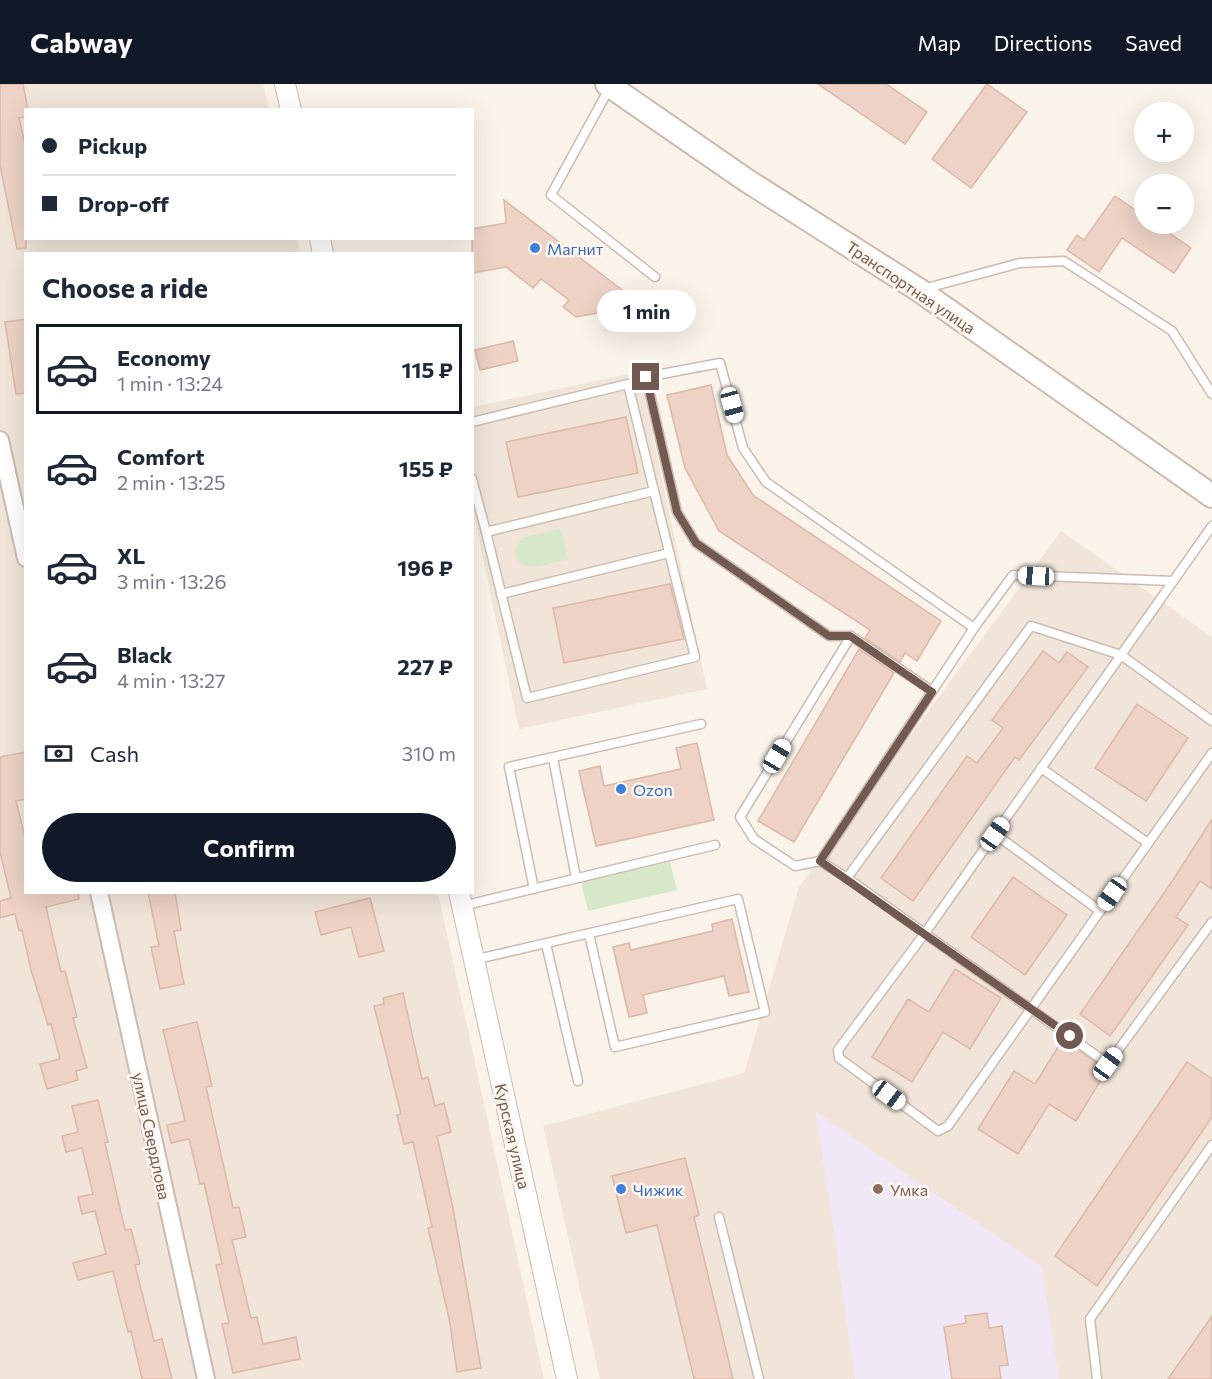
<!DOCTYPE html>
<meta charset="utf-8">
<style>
:root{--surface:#fff;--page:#f2f2f3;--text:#1f2937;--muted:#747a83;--line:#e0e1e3;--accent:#111827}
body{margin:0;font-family:Commissioner,sans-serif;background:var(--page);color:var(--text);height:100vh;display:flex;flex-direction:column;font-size:22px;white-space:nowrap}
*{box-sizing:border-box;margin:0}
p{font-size:20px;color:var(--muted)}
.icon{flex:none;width:33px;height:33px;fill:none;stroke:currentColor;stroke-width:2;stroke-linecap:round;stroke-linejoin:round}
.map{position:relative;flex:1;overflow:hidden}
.sheet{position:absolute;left:24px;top:168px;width:450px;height:642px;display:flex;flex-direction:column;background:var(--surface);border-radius:0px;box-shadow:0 6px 24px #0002}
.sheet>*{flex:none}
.guide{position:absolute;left:24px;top:24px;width:450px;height:132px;border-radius:0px;box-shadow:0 6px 24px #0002;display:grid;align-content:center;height:132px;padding:0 18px;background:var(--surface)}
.fabs{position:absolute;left:1134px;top:18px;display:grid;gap:12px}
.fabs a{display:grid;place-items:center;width:60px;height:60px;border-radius:50%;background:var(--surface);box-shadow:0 6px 24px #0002;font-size:30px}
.end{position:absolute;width:27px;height:27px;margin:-14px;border:8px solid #725a50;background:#fff;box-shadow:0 0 0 3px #fff}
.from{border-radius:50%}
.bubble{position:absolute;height:42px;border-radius:21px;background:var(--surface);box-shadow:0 6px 24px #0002;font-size:20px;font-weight:700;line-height:42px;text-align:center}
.car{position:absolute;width:18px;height:36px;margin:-18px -9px;border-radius:8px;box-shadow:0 0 4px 2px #0007;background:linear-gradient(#fff 24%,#345 0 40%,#fff 0 76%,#345 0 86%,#fff 0)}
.guide b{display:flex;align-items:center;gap:21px;height:57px;font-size:22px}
.guide b+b{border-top:2px solid var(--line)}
.guide i{width:15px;height:15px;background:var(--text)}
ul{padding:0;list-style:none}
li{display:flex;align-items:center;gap:18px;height:90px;margin:0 12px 9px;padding:0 6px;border:3px solid transparent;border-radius:0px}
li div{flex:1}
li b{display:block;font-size:22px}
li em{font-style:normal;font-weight:700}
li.selected{border-color:var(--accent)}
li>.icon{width:54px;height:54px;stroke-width:1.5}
h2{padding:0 18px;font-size:27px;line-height:72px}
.pay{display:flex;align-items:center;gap:15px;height:66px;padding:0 18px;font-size:22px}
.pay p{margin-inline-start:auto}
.primary-button{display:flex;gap:12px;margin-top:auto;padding:12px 18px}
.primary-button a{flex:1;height:69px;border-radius:36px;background:var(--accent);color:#fff;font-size:24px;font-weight:700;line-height:69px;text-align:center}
header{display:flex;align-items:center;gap:36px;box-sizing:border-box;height:84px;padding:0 30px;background:var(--accent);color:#fff}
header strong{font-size:28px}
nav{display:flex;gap:33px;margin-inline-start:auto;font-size:21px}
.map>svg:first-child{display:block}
.residential{fill:#f1e5d9}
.education{fill:#f0e7f7}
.green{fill:#d7e7ca}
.building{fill:#edd2c5;stroke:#ddb8a7;stroke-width:1.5}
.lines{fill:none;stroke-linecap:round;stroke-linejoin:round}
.service-casing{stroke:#ccbbb1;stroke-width:11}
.minor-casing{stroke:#ccbbb1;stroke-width:20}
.tertiary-casing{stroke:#ccbbb1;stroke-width:22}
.secondary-casing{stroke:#cebbaf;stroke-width:26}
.service{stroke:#fff;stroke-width:8}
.minor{stroke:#fff;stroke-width:16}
.tertiary{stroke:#fff;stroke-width:20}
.secondary{stroke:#fff;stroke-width:22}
.route{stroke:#725a50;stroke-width:8}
.shop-dot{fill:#3f7fe0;stroke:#fdf7f0;stroke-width:2}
.education-dot{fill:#8d6e63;stroke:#fdf7f0;stroke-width:2}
.labels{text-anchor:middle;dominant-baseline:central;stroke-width:5;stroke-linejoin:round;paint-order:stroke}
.shop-label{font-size:16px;fill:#366cbe;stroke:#fdf7f0;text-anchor:start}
.street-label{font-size:16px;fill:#725a50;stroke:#fdf7f0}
.education-label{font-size:16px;fill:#785e54;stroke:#fdf7f0;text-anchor:start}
</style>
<header>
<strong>Cabway</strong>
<nav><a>Map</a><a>Directions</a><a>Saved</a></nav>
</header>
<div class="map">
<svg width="1212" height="1295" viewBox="0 0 1212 1295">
<rect width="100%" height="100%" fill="#faf3ea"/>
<g class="residential">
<polygon points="0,0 263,0 269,25 26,26 26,154 297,155 300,169 26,170 26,808 438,809 544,1295 0,1295"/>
<polygon points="639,288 707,605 519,645 473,427 472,323"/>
<polygon points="1061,447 1212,553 1212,1295 600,1295 543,1042 744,989 799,803"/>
</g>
<polygon class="education" points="816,1028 1042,1183 1059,1295 855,1295"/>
<g class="green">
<path d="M561,445l7,30c-18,4 -51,19 -53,-9l7,-12z"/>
<polygon points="670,778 677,806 588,827 581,798"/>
</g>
<g class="building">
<polygon points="0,0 23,0 28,26 26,26 26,33 19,34 26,65 26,164 17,165 0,81"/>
<polygon points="818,0 886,0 927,28 905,60"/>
<polygon points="987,0 1027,28 971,104 932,75"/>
<polygon points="1115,112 1144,132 1144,140 1156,140 1191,164 1174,189 1122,154 1099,188 1067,166 1077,151 1084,156"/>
<polygon points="504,116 642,221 576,233 563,223 569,216 541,195 533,204 506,183 472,189 472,145 506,139"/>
<polygon points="26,235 26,309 16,310 5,238"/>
<polygon points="513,257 518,277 480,286 475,266"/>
<polygon points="711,301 727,371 753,411 941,537 917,577 905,569 900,578 865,554 870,546 719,447 685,384 667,311"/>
<polygon points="626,333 638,389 518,413 506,358"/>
<polygon points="670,500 684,555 564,579 553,524"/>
<polygon points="859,565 894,589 794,758 758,737"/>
<polygon points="1043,567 1059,579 1067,568 1088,583 1019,676 1015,673 913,817 881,794 967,672 977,679 1003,644 992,636"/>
<polygon points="1137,620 1188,654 1146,717 1095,684"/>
<polygon points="697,659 714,736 596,762 579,687 600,682 604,702 681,685 676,664"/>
<polygon points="26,668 26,715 16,717 26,757 26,808 78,808 79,815 46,823 61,888 65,887 77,933 73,934 87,984 76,987 78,996 47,1005 40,980 60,975 51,940 48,941 31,886 22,846 19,847 15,830 0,834 0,817 11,814 0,768 0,673"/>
<polygon points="1212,735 1212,805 1200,797 1176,833 1188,841 1110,952 1080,930 1173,796"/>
<polygon points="1013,793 1067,831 1025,891 971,853"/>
<polygon points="148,808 175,808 181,846 174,847 184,900 160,905 151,863 159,862"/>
<polygon points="370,814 384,867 359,873 351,843 321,851 315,828"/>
<polygon points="732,835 749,908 729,912 724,892 643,911 647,929 629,933 613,863 629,859 631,866 713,847 712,840"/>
<polygon points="955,885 1001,914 970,965 943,948 912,998 872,973 908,915 929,928"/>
<polygon points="403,909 422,995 428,993 435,1022 444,1019 451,1048 437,1052 453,1124 481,1284 457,1288 449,1234 428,1144 432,1143 413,1058 404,1060 397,1031 401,1030 374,922 384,920 383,914"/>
<polygon points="197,938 212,1002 206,1003 233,1124 239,1123 246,1153 232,1156 251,1234 257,1233 263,1260 296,1253 300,1275 233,1289 222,1240 229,1239 216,1181 222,1180 204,1099 200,1100 189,1055 171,1059 167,1041 185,1037 163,946"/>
<polygon points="1063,955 1107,986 1076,1037 1049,1020 1018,1070 978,1045 1014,987 1035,1000"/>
<polygon points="1187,978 1212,995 1212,1033 1097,1202 1055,1172"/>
<polygon points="98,1016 108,1058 105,1059 125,1146 131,1145 140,1180 135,1181 154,1257 162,1255 172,1295 142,1295 131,1247 128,1248 113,1187 78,1196 73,1179 106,1170 95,1127 82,1130 78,1113 93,1110 82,1064 66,1068 62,1052 78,1048 72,1022"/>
<polygon points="685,1074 699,1131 694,1133 733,1295 694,1295 657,1141 626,1149 612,1092"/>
<polygon points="987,1229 989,1244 1002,1242 1008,1281 999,1282 1001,1295 952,1295 944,1243 966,1239 965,1232"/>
<polygon points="1212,1232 1212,1295 1168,1295"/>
</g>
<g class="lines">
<defs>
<g id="service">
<polyline points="610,3 551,111 655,193"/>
<polyline points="923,205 1020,179 1064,177 1172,247 1212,310"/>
<polyline points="472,338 628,300 654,407 486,448 472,395"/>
<polyline points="1212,442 925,849 838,966 839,974 938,1047 948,1042 1212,669"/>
<polyline points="486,448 527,614 695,573 654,407"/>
<polyline points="501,510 669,469"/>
<polyline points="932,607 851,552 829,552 696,459 677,428 646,293 720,279 743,364 766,398 974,544"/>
<polyline points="1212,637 1121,571 1031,542 847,794 1108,980 1212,838"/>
<polyline points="553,674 576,794"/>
<polyline points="1041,684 1148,759"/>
<polyline points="995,750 1100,827"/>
<polyline points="820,777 974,544 1013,491 1173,497"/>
<polyline points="847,794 820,777 795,782 754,755 740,733 851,552"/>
<polyline points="534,805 509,683 701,640"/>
<polyline points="462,822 715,761"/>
<polyline points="546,860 578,997"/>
<polyline points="473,876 738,815 765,928 615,963 589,850"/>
<polyline points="719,1133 759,1295"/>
<polyline points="1097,1295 1090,1235 1212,1061"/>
</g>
<g id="minor">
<polyline points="0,356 26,474"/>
<polyline points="99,808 206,1295"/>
</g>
<g id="tertiary">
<polyline points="285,0 291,26"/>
<polyline points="320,154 323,170"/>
<polyline points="459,808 567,1295"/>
</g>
<polyline id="secondary" points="607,0 746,96 919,206 1212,412"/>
</defs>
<use href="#service" class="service-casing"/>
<use href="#minor" class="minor-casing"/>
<use href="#tertiary" class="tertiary-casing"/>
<use href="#secondary" class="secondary-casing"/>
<use href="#service" class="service"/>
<use href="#minor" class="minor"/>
<use href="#tertiary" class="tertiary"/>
<use href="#secondary" class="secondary"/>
</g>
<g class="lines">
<polyline class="route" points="646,293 677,428 696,459 829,552 850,552 932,608 820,777 1070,952"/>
</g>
<g class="shop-dot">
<circle cx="535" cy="164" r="6"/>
<circle cx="621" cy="705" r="6"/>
<circle cx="621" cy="1105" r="6"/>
</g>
<circle class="education-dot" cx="878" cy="1105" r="6"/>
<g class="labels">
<g class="shop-label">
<text x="547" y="164">Магнит</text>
<text x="633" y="705">Ozon</text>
<text x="633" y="1105">Чижик</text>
</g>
<g class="street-label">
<text transform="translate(911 203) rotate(34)">Транспортная улица</text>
<text transform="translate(152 1052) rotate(78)">улица Свердлова</text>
<text transform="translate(513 1052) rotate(77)">Курская улица</text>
</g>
<g class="education-label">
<text x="890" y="1105">Умка</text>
</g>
</g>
</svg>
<div class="fabs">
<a>+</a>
<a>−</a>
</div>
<i class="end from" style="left:1070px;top:952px"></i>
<i class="end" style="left:646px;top:293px"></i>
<div class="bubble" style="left:597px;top:206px;width:99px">1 min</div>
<i class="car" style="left:732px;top:321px;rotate:165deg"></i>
<i class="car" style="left:1036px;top:492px;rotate:273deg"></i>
<i class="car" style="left:777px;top:672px;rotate:31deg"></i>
<i class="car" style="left:995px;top:750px;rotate:35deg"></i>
<i class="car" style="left:1112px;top:810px;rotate:215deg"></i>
<i class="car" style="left:1108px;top:980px;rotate:36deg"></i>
<i class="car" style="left:889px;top:1011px;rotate:126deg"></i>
<div class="guide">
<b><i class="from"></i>Pickup</b>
<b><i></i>Drop-off</b>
</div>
<section class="sheet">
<h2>Choose a ride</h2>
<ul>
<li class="selected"><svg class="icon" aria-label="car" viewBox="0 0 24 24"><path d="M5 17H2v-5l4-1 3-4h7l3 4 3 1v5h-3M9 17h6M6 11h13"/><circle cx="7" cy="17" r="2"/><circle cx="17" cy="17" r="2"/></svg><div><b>Economy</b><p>1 min · 13:24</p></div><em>115 ₽</em></li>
<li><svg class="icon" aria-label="car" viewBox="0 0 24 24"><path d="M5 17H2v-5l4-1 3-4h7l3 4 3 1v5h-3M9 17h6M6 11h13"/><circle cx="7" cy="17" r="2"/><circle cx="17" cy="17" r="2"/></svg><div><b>Comfort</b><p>2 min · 13:25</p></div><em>155 ₽</em></li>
<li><svg class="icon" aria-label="car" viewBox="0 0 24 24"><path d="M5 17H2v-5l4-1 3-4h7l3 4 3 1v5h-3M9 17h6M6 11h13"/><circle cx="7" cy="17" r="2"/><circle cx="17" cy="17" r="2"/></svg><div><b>XL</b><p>3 min · 13:26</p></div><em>196 ₽</em></li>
<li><svg class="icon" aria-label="car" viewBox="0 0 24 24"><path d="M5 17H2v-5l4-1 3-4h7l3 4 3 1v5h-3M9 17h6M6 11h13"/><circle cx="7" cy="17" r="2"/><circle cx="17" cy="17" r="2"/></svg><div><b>Black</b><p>4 min · 13:27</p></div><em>227 ₽</em></li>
</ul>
<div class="pay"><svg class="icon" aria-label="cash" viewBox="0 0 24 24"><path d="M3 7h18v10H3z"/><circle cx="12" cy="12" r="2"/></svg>Cash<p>310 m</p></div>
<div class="primary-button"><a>Confirm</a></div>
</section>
</div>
